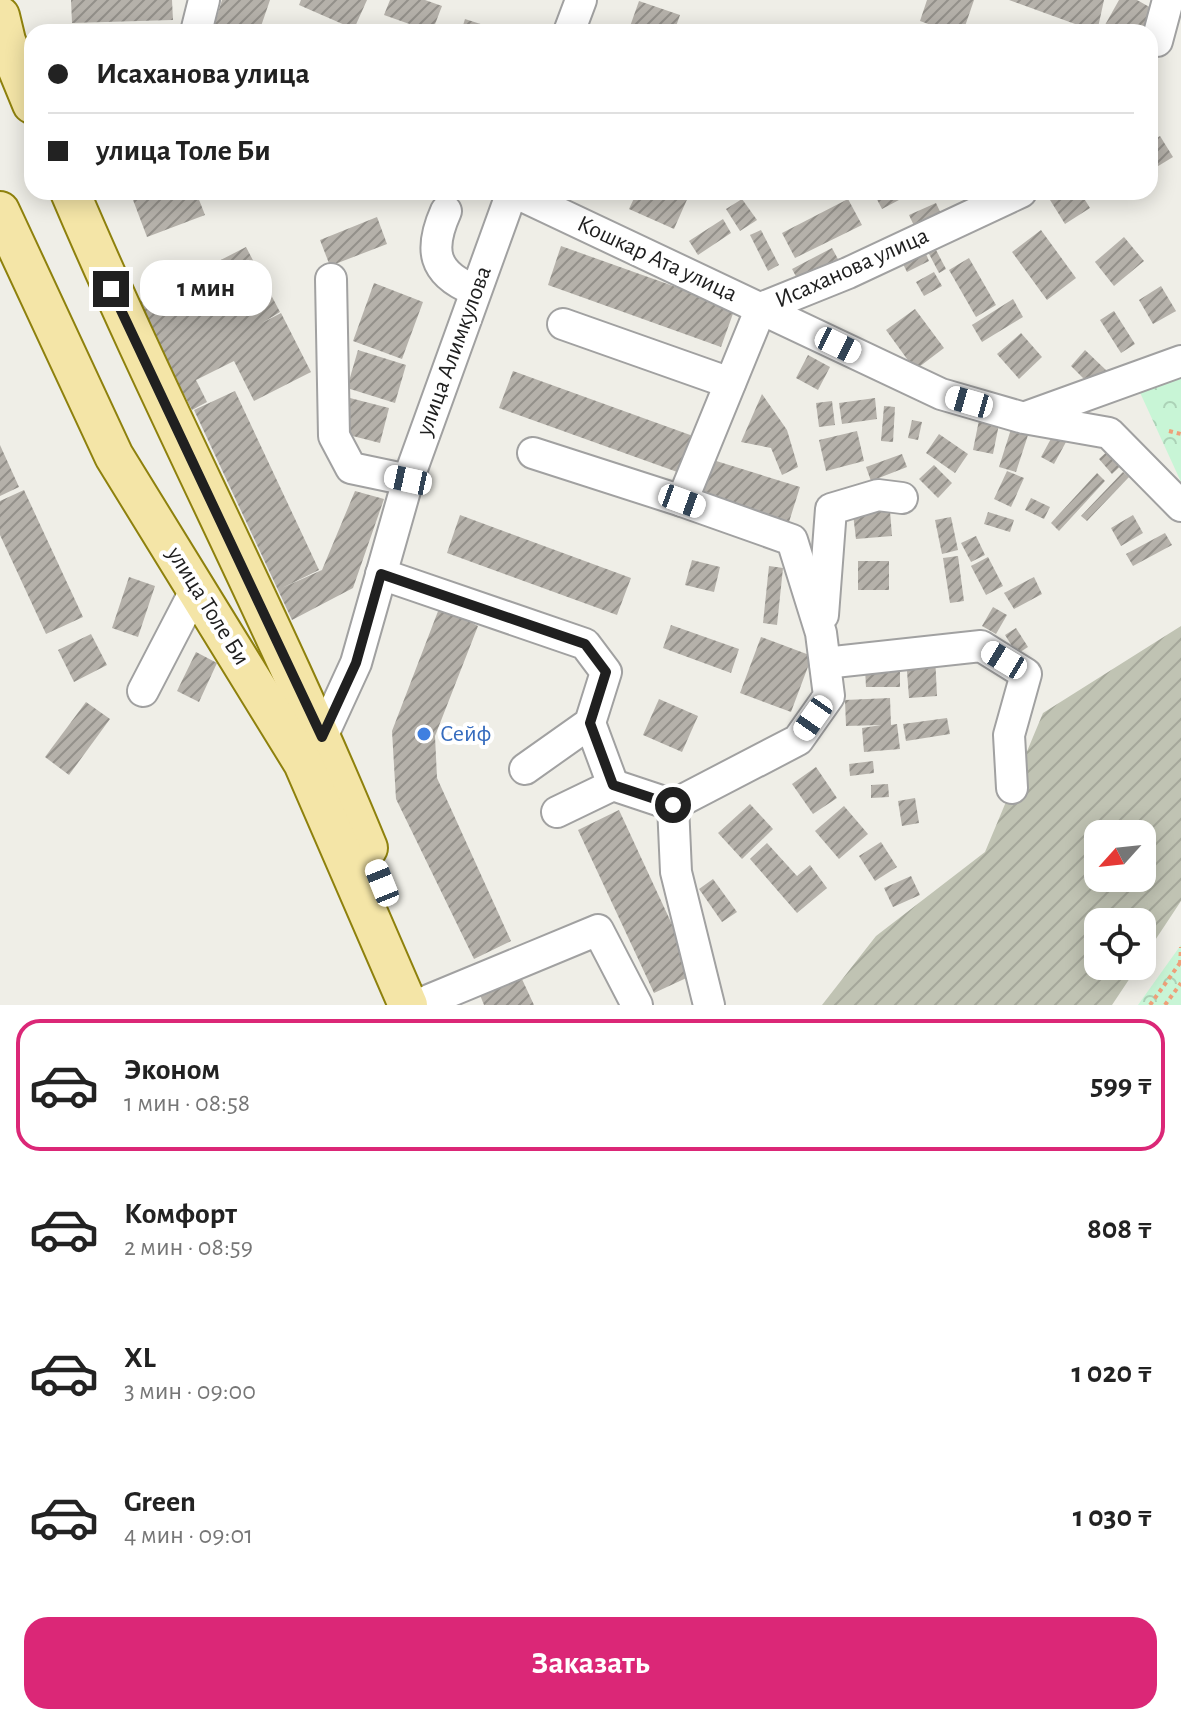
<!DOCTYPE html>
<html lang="ru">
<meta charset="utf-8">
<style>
:root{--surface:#fff;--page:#f6f6f6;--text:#222;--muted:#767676;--line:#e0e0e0;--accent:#db2777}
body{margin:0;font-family:"Alegreya Sans",sans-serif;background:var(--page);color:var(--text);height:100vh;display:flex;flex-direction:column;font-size:30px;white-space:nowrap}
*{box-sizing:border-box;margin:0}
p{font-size:26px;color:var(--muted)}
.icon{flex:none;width:44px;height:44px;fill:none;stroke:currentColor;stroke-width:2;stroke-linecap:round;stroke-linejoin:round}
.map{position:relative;height:1005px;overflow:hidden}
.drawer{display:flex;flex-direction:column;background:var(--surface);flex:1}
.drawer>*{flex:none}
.top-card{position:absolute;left:24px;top:24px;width:1134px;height:176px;border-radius:24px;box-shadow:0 4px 20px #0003;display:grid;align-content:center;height:176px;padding:0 24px;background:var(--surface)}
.needle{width:52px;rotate:243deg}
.tools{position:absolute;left:1084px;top:820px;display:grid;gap:16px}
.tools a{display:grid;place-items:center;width:72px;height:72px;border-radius:16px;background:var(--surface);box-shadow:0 4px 20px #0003;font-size:40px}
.end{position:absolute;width:36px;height:36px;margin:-18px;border:10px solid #202020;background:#fff;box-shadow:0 0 0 4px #fff}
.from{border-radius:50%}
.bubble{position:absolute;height:56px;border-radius:24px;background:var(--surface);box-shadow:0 4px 20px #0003;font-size:26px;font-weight:700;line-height:56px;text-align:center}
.car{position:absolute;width:24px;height:48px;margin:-24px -12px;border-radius:10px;box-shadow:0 0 6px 2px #0007;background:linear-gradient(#fff 24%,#345 0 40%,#fff 0 76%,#345 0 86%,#fff 0)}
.top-card b{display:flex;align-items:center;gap:28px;height:76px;font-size:30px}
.top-card b+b{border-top:2px solid var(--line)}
.top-card i{width:20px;height:20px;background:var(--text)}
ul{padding:14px 0 0;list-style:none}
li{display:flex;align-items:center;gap:24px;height:132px;margin:0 16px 12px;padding:0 8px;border:4px solid transparent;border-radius:24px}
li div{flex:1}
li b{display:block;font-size:30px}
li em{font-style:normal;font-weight:700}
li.selected{border-color:var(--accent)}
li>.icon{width:72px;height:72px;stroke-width:1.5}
.action{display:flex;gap:16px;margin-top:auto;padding:16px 24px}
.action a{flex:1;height:92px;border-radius:24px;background:var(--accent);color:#fff;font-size:32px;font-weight:700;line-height:92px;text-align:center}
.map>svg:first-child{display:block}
.construction{fill:url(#construction-furrows);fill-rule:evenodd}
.park{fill:url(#park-crowns)}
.building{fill:url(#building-hatch)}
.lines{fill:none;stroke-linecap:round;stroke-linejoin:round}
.minor-casing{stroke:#a1a1a1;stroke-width:34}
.major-casing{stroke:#8e810d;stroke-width:42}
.path{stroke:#eea079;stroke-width:4;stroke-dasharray:4 4;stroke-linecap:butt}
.minor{stroke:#fff;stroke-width:30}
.major{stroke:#f4e5a7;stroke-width:38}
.route{stroke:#202020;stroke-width:10}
.shop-dot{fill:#3f7fe0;stroke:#fff;stroke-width:3}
.labels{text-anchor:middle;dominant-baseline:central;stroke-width:8;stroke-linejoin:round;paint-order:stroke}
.street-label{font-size:24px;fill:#202020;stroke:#fff}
.shop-label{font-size:24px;fill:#366cbe;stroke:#fff;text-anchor:start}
</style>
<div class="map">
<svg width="1181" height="1005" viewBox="0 0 1181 1005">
<defs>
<pattern id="construction-furrows" width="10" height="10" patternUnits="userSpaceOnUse" patternTransform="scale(2)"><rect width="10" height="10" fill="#c0c3b3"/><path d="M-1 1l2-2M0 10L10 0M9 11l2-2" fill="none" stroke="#a5a79a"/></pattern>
<pattern id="park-crowns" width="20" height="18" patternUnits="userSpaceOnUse" patternTransform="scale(2)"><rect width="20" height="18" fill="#c8f5d6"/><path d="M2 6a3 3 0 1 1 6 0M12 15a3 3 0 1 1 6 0" fill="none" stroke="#acd2b7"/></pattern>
<pattern id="building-hatch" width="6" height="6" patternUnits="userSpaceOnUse" patternTransform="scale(2)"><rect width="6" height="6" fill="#b5b1aa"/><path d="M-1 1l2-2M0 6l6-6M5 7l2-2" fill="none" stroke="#93908a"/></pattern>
</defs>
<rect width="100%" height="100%" fill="#efeee7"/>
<path class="construction" d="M1181,626v275l-39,59v-38h-44v44h40l-26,39h-290l54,-69 109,-84 58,-139zM1098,834h44v44h-44z"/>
<g class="park">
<polygon points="1181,374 1181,482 1137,386"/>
<polygon points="1181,945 1181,1005 1138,1005 1178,949"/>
</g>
<g class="building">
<polygon points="71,0 172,0 173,20 72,23"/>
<polygon points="222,0 270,0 259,32 212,32"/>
<polygon points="301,0 367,0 354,29 299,5"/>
<polygon points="390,0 425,0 442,6 432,32 384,15"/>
<polygon points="927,0 974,0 963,32 950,32 920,21"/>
<polygon points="1009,0 1104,0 1097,32"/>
<polygon points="1119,0 1137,0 1153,9 1141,32 1117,32 1105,25"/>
<polygon points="639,1 680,15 674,32 628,32"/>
<polygon points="465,19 502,31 502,32 461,32"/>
<polygon points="1160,136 1173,157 1150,171 1150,142"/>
<polygon points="130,192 196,192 205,215 147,237"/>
<polygon points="637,192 682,192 689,195 674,229 629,209"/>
<polygon points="873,192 914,192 882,209"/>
<polygon points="1045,192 1080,192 1090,208 1065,224"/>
<polygon points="742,199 757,220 740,231 726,209"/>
<polygon points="848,199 862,225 795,258 782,233"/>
<polygon points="936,203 943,218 916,230 909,215"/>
<polygon points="377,217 387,244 330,266 320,240"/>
<polygon points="723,219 731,233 698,255 689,241"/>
<polygon points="761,230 779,265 768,271 750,235"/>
<polygon points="1041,230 1076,278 1047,300 1012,252"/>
<polygon points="1124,237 1144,261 1114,286 1095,262"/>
<polygon points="561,246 735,308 721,347 548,285"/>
<polygon points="246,247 280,312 262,323 281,313 311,372 254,401 234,361 196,380 207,402 192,410 137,303"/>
<polygon points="923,247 929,261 907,272 900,258"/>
<polygon points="832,248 839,261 799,282 792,269"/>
<polygon points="935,248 946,269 939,273 928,252"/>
<polygon points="969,258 996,305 976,317 949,270"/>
<polygon points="934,272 942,286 924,296 916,282"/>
<polygon points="374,283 423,302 402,359 353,341"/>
<polygon points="1161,286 1176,311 1153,324 1139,300"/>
<polygon points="1013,299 1023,317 982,342 972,325"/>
<polygon points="915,309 944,348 915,370 886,330"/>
<polygon points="1114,311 1135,344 1121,353 1100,320"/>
<polygon points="1021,333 1042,357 1019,379 997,354"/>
<polygon points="358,350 406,365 395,403 347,388"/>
<polygon points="1085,350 1107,371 1092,387 1071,366"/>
<polygon points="808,355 830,367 818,390 796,378"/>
<polygon points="513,371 693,436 680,473 499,408"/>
<polygon points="235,391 319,570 282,588 322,570 355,491 384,499 353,588 292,620 194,410"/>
<polygon points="762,394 787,430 798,467 782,475 771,448 741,442"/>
<polygon points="350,398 389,408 380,443 341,433"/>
<polygon points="875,398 877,419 842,424 839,403"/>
<polygon points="832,401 835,425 819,427 816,403"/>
<polygon points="884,406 895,407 893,442 881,441"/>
<polygon points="980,415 1000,419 993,454 973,450"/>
<polygon points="912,420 922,422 918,440 908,438"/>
<polygon points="1012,426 1029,432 1016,472 999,467"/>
<polygon points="857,431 864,461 826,471 819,440"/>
<polygon points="939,434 968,454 955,473 926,453"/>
<polygon points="1053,435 1066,442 1054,464 1041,457"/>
<polygon points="0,445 19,487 0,496"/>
<polygon points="1113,446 1126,461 1112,474 1099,459"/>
<polygon points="902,454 907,467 871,481 866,467"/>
<polygon points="713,460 800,487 789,522 702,495"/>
<polygon points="934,465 952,483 938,498 919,479"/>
<polygon points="1007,471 1024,478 1011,507 994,499"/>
<polygon points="1123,472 1129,477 1087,521 1081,516"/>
<polygon points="1097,473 1105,481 1059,531 1051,523"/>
<polygon points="24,490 83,617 46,634 0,535 0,501"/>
<polygon points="1031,498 1050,507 1044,519 1025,510"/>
<polygon points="890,511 892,536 856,539 853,514"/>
<polygon points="988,512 1014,520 1010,532 984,524"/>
<polygon points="460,515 631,578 617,615 447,553"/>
<polygon points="1133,515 1143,533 1121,546 1111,528"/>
<polygon points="951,517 958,550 942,554 935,520"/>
<polygon points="1165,533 1172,545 1133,566 1126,554"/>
<polygon points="976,536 985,555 971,562 961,543"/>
<polygon points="958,556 964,601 950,603 943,558"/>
<polygon points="988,557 1003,586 986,595 971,566"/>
<polygon points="692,560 720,567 714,592 685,585"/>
<rect x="858" y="561" width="31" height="29"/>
<polygon points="769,566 783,568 777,625 763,623"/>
<polygon points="129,577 155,586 138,637 112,628"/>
<polygon points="1034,577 1042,594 1014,609 1004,593"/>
<polygon points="440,606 478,626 435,736 437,778 511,941 474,959 396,799 392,731"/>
<polygon points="993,607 1007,615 996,634 982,626"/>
<polygon points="671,625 739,649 731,673 663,648"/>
<polygon points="1016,628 1028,647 1017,654 1005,635"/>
<polygon points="91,634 107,665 74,682 58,650"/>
<polygon points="761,637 812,656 791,712 740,693"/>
<polygon points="196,652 217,663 199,702 177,691"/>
<polygon points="935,656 937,696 909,698 906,658"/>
<polygon points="900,668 900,687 866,687 865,669"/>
<polygon points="890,698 891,725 897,724 900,749 864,752 862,728 881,725 846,726 845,700"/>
<polygon points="659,699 698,716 682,752 643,735"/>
<polygon points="86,702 110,719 69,775 45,757"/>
<polygon points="947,718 950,734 906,741 903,724"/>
<polygon points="873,761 874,773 850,776 849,764"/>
<polygon points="816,767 837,798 813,814 792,784"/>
<polygon points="888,784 889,797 871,798 871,785"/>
<polygon points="915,798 919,823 902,826 898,801"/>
<polygon points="750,804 773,829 742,859 718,833"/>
<polygon points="844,806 868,834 839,859 815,831"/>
<polygon points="619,810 695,974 654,993 578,830"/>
<polygon points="881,842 897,867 875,881 859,856"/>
<polygon points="767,843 797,876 810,865 827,888 797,913 750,859"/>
<polygon points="911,876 920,895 893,907 884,888"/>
<polygon points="713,879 737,912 722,922 699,889"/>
<polygon points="521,977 534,1005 484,1005 480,995"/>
</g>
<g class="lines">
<defs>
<g id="minor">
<polyline points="196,32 204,0"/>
<polyline points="569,32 581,0"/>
<polyline points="1157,41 1168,0"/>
<polyline points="514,192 941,394 1024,418 1109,433 1181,506"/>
<path d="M446,211c-17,38 -14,62 28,79"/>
<polyline points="331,279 334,436 351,468 408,480"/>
<polyline points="563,324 730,383"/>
<polyline points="1026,417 1181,361"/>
<polyline points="533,453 682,501"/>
<polyline points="381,574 585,644 606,672 590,723 525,769"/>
<polyline points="823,615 831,509 878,495 902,498"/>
<polyline points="825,663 981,646 1026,674 1009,735 1012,788"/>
<polyline points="143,691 197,587"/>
<polyline points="590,723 613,785"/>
<polyline points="322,737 356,663 408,480 512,192"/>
<polyline points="673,805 676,872 709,1005"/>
<polyline points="557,812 613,785 673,805 798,740 829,696 821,633 792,540 682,501 761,308 848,273 1021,192"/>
<polyline points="429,1000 598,930 637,1005"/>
</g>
<g id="major">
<polyline points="0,16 6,41 32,104"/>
<path d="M70,192c94,221 207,434 298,656"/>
<polyline points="0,211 114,456 303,763 408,1005"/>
</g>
</defs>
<use href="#minor" class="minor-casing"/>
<use href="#major" class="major-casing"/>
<g class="path">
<polyline points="1169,431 1181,434"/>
<polyline points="1180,964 1181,947"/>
<polyline points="1150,1005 1180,963"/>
<polyline points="1165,1005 1181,983"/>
</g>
<use href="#minor" class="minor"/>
<use href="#major" class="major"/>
</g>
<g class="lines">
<polyline class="route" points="111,289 322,737 356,663 381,574 585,644 606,672 590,723 613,785 673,805"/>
</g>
<circle class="shop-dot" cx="424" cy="734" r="8"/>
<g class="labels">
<g class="street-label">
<text transform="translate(657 259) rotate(25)">Кошкар Ата улица</text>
<text transform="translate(852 268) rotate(-24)">Исаханова улица</text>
<text transform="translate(454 351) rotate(-70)">улица Алимкулова</text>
<text transform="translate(208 606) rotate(58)">улица Толе Би</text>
</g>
<g class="shop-label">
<text x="440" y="734">Сейф</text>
</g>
</g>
</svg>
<div class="tools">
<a><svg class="needle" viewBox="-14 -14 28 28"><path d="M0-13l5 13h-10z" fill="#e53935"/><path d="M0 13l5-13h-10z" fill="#767676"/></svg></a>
<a><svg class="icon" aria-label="locate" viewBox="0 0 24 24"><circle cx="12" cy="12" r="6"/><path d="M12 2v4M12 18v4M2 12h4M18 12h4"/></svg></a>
</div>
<i class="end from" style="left:673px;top:805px"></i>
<i class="end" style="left:111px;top:289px"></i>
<div class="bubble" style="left:140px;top:260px;width:132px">1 мин</div>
<i class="car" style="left:838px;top:345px;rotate:116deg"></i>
<i class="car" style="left:969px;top:402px;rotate:286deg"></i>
<i class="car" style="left:408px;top:480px;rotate:282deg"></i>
<i class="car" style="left:682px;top:501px;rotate:110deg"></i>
<i class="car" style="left:1004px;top:660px;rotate:301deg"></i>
<i class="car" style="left:813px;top:718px;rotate:215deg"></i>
<i class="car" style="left:382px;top:883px;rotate:338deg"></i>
<div class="top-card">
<b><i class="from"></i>Исаханова улица</b>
<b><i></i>улица Толе Би</b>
</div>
</div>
<section class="drawer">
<ul>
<li class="selected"><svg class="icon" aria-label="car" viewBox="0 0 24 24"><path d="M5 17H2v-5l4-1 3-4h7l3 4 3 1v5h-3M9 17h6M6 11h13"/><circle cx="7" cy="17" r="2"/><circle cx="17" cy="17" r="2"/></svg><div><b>Эконом</b><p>1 мин · 08:58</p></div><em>599 ₸</em></li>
<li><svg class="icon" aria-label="car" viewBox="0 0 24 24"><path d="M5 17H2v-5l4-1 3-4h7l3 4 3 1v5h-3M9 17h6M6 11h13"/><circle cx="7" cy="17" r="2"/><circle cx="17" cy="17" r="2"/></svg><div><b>Комфорт</b><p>2 мин · 08:59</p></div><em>808 ₸</em></li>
<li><svg class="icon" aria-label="car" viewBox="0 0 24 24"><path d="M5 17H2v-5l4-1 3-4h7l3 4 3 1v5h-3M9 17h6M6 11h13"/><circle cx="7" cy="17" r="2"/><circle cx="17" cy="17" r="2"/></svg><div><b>XL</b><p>3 мин · 09:00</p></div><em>1 020 ₸</em></li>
<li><svg class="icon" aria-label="car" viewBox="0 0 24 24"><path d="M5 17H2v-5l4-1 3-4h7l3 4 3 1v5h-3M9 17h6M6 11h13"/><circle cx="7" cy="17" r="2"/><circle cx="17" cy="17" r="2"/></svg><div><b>Green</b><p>4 мин · 09:01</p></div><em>1 030 ₸</em></li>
</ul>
<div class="action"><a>Заказать</a></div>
</section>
